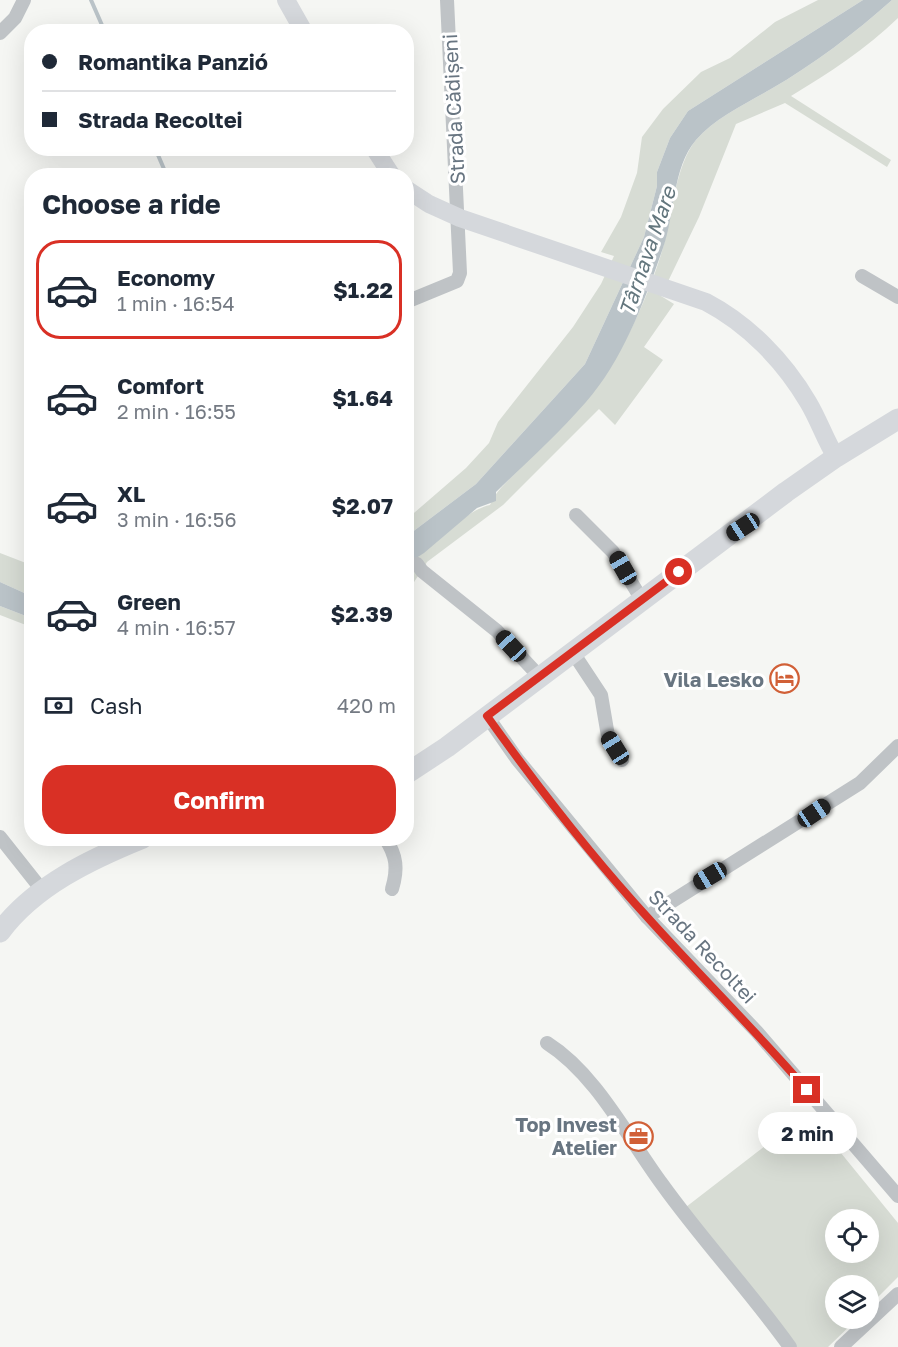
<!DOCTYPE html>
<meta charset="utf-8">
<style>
:root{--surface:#fff;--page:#f6f6f7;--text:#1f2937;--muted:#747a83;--line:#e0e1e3;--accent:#d93025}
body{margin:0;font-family:"Golos Text",sans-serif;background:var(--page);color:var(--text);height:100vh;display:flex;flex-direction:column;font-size:22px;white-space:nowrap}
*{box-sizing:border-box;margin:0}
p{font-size:20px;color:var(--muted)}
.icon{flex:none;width:33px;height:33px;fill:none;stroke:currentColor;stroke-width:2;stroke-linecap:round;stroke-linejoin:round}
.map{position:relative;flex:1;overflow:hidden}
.sheet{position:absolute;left:24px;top:168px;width:390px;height:678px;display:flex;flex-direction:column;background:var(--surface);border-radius:24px;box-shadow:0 6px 24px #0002}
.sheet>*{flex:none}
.top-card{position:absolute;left:24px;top:24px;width:390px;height:132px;border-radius:24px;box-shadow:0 6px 24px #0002;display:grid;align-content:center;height:132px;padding:0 18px;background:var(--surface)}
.buttons{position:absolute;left:825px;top:1209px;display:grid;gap:12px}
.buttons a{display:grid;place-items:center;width:54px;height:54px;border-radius:50%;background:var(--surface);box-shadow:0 6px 24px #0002;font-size:30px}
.end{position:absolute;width:27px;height:27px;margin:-14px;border:8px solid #d93025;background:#fff;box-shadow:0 0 0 3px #fff}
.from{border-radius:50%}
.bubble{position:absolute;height:42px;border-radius:21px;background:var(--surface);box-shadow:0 6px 24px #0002;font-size:20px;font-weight:700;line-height:42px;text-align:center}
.car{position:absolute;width:18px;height:36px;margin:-18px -9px;border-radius:8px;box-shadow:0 0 4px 2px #0007;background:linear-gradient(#222 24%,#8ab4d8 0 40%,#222 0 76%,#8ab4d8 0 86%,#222 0)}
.top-card b{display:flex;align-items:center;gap:21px;height:57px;font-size:22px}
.top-card b+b{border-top:2px solid var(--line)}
.top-card i{width:15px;height:15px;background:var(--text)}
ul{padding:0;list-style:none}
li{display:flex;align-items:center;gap:18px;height:99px;margin:0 12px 9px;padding:0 6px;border:3px solid transparent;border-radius:24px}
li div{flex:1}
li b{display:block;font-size:22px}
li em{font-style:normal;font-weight:700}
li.selected{border-color:var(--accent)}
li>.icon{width:54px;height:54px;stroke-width:1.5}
h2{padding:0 18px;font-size:27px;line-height:72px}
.pay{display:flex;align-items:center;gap:15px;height:66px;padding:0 18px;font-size:22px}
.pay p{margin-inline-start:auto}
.primary-button{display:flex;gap:12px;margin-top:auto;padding:12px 18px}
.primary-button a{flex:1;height:69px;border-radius:24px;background:var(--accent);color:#fff;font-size:24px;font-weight:700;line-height:69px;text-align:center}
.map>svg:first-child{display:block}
.green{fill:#d7dcd4;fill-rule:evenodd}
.water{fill:#bac3c8}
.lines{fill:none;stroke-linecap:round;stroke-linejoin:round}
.stream{stroke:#bac3c8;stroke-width:4}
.street{stroke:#bfc3c6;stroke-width:14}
.secondary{stroke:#d5d8dc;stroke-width:18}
.primary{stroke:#d5d8dc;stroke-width:21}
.route{stroke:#d93025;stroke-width:8}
.labels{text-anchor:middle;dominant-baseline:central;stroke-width:6;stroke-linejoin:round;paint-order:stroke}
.street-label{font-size:20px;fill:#687581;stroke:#fff}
.poi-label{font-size:20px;font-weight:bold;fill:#687581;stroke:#fff;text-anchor:end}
.water-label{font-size:21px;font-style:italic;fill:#63767d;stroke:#fff}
</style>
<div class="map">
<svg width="898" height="1347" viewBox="0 0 898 1347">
<rect width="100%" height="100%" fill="#f5f6f3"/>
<g class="green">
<polygon points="818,0 863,0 688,111 670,138 657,172 657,186 644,237 585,364 476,484 407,536 407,519 466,468 489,443 498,422 573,327 601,284 614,256 601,252 621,217 637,173 642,137 663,109 701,72 730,58 775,22"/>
<path d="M892,0h6v18c-32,31 -69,55 -107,78l100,64 -4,7 -102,-64 -49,21 -37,93 -38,79 13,8 -30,43 19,13 -48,65 -16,-16 -96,96 -76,57 -20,31v-29c26,-16 55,-53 83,-59 7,-17 22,-27 34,-41 36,-42 79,-82 105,-131 13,-25 28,-62 35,-89 8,-30 12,-80 32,-104 19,-22 50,-36 75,-51 42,-24 84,-56 121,-89z"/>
<polygon points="0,553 31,565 31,596 0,582"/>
<polygon points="0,606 31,618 31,627 0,615"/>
<path d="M796,1122l26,31 10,-11 66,81v54l-29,29 -1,-20h-32v32l21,1 -29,28h-31l-111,-140zM836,1220h32v32h-32z"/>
</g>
<g class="water">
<path d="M863,0h29c-37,33 -79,65 -121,89 -25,15 -56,29 -75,51 -24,28 -21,75 -33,108 -18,52 -40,112 -77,154 -28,32 -60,61 -90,90v9l-19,7 -53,45 -17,11v-28l69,-52 109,-120 59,-127 13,-51v-14l13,-34 18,-27z"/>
<polygon points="0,582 31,596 31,618 0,606"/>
</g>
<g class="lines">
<g class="stream">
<polyline points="91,0 105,32"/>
<polyline points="155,148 167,176"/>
</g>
<g class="street">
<polyline points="0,33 15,18 24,0"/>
<polyline points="862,276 898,297"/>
<polyline points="406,302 457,281 460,273 447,0"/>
<polyline points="576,515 613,552 642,600"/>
<polyline points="417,564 422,571 497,631 539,676"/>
<polyline points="572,651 601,695 608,736 622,760"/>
<polyline points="487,716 517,759 647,917 757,1032 898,1196"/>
<polyline points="0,837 42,890"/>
<path d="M385,838c12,18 13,31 7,51"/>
<polyline points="647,917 860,783 898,746"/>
<path d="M547,1043c49,31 81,95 115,141 40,56 88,107 128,163"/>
<polyline points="841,1347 898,1294"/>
</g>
<g class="secondary">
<polyline points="286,0 304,32"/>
<polyline points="374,148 392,176"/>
<path d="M406,189l23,15 31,14 246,84c42,22 78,59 102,100 11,18 17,38 28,55"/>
</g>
<g class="primary">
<polyline points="406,774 447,747 786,492 836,457 898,419"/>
<path d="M0,932c34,-46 91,-73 143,-94"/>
</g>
</g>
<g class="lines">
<path class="route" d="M679,572l-192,144c50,70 104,140 162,203 52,58 107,112 158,171"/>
</g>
<defs>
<symbol id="hotel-ring" viewBox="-11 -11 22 22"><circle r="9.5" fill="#fff" stroke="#d16037" stroke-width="1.5"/><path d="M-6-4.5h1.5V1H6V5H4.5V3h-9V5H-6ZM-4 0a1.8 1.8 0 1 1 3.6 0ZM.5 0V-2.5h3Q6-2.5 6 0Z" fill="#d16037"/></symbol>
<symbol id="office-ring" viewBox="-11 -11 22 22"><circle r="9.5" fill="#fff" stroke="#d16037" stroke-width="1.5"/><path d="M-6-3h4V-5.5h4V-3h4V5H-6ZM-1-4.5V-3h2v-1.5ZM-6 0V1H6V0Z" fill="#d16037"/></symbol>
</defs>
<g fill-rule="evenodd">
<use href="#hotel-ring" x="768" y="662" width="33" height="33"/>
<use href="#office-ring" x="622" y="1120" width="33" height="33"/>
</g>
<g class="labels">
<g class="street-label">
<text transform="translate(453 109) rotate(-93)">Strada Cădișeni</text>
<text transform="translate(703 946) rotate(47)">Strada Recoltei</text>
</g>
<g class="poi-label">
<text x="764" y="679">Vila Lesko</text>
<text x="617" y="1124">Top Invest<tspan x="617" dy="23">Atelier</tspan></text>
</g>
<g class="water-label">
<text transform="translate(647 251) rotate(-71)">Târnava Mare</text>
</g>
</g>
</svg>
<div class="buttons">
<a><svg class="icon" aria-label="locate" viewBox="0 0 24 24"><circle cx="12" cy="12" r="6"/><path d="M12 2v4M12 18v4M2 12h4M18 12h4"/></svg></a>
<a><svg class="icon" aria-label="layers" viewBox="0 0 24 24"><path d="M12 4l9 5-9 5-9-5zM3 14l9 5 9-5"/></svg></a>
</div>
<i class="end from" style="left:679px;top:572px"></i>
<i class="end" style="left:807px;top:1090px"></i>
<div class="bubble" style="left:758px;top:1112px;width:99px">2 min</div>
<i class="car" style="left:743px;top:527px;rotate:237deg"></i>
<i class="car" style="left:623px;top:568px;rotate:330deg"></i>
<i class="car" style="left:511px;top:646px;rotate:317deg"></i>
<i class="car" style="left:615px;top:748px;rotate:328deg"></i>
<i class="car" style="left:814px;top:813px;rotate:56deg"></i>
<i class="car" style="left:710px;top:876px;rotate:239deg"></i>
<div class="top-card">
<b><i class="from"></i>Romantika Panzió</b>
<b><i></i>Strada Recoltei</b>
</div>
<section class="sheet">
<h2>Choose a ride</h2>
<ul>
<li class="selected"><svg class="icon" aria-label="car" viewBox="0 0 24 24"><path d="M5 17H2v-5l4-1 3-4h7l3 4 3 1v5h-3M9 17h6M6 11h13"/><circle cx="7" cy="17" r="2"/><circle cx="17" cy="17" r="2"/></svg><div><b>Economy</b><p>1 min · 16:54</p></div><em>$1.22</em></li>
<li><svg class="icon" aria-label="car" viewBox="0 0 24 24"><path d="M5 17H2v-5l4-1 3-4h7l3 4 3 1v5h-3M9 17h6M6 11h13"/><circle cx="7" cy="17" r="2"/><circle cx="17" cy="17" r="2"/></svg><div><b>Comfort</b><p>2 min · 16:55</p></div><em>$1.64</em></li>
<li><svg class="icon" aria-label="car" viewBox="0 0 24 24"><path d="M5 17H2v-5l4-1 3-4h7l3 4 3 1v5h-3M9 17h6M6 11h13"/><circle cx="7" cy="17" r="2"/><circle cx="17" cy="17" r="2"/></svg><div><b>XL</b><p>3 min · 16:56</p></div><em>$2.07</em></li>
<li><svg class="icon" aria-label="car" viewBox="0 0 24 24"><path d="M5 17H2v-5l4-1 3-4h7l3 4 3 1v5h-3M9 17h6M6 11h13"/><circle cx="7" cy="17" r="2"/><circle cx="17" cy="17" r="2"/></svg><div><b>Green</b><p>4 min · 16:57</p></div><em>$2.39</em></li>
</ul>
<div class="pay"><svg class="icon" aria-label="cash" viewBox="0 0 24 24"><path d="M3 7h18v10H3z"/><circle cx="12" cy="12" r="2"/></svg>Cash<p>420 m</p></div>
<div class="primary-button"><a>Confirm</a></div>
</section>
</div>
